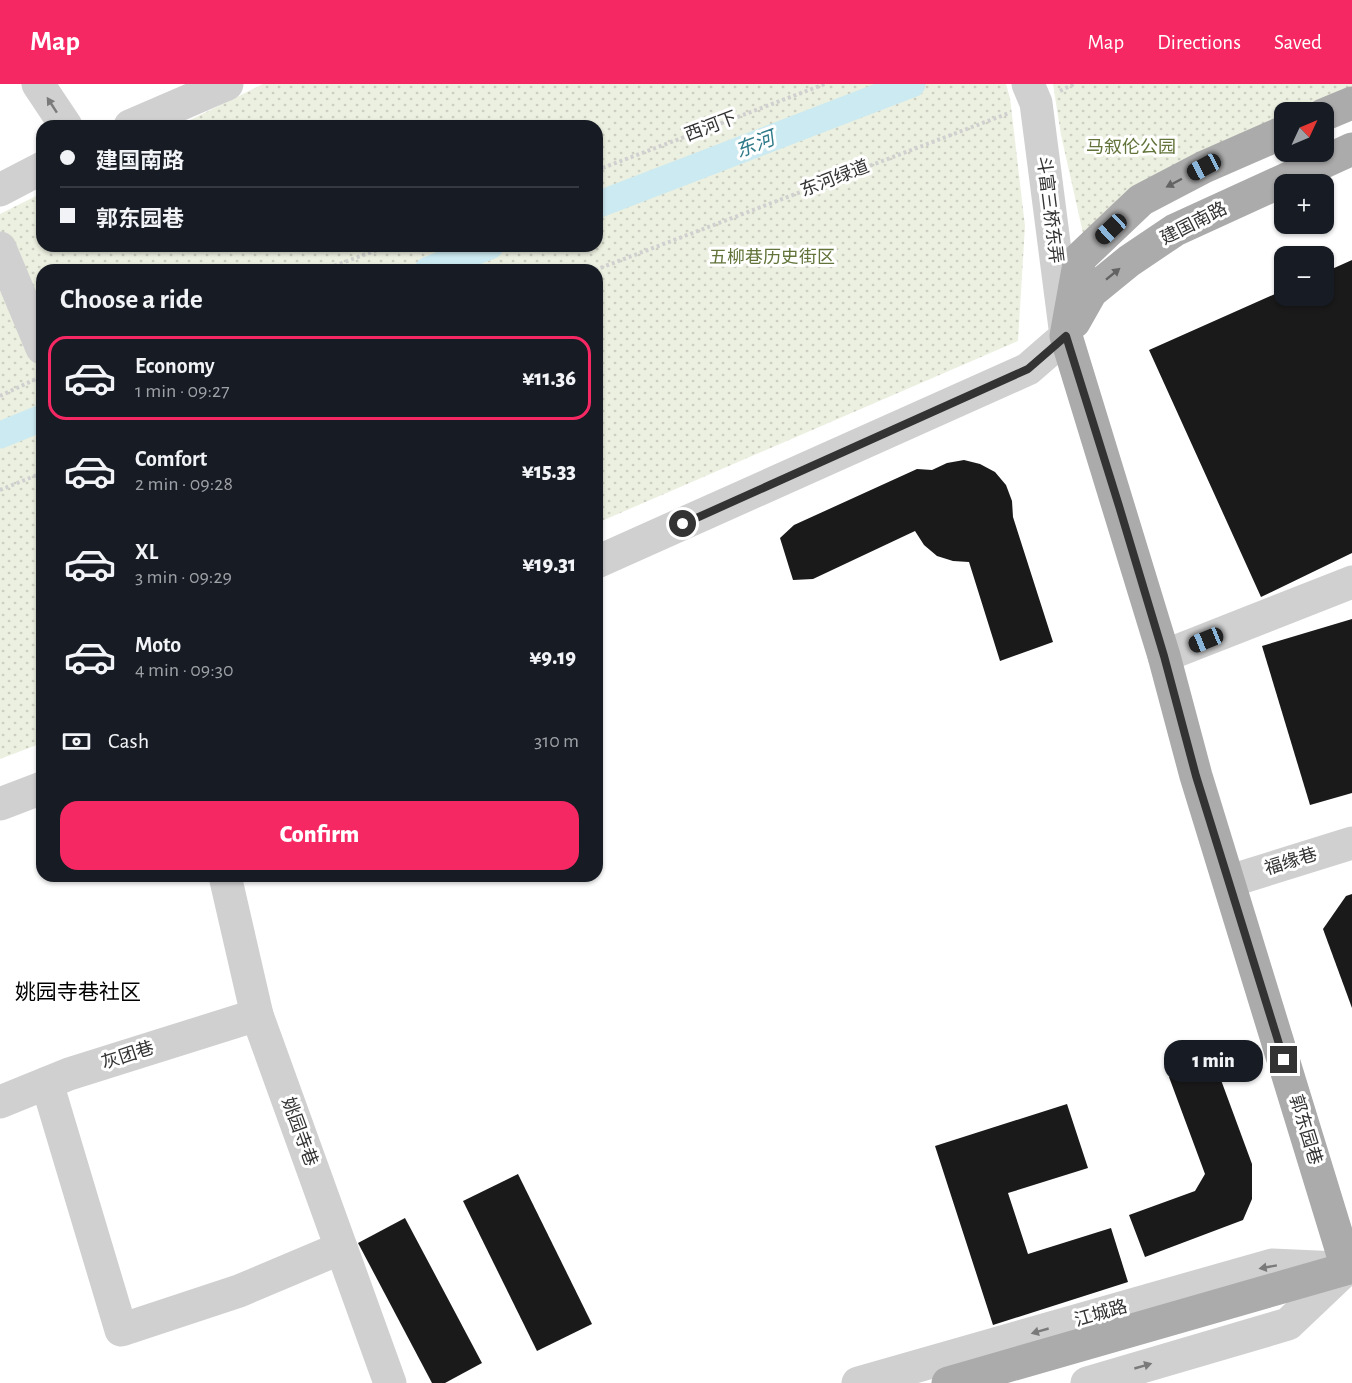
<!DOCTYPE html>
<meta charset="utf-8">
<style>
:root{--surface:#171b24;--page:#242831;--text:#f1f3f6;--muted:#9ea1a6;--line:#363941;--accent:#f62864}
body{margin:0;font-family:"Alegreya Sans","Noto Sans SC",sans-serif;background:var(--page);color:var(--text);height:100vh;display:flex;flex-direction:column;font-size:22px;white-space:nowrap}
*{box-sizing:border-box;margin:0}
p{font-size:20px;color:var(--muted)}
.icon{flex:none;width:33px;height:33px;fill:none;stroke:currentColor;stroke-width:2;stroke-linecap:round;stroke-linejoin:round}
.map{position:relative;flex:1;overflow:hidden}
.panel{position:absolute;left:36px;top:180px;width:567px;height:618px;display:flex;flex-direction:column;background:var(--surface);border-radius:18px;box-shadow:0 2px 4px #0004}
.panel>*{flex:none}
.banner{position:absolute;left:36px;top:36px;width:567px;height:132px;border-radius:18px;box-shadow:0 2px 4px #0004;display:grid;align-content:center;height:132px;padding:0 24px;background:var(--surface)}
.needle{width:39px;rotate:46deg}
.controls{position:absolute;left:1274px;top:18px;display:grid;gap:12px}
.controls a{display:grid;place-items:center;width:60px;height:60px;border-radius:12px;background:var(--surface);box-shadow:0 2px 4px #0004;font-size:30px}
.end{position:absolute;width:27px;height:27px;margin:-14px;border:8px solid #333;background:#fff;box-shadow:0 0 0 3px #fff}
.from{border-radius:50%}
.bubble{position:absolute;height:42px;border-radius:18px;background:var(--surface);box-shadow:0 2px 4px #0004;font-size:20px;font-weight:800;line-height:42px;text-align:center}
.car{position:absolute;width:18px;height:36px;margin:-18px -9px;border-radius:8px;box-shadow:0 0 4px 2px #0007;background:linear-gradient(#222 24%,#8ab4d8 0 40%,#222 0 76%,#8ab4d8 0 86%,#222 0)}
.banner b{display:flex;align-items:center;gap:21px;height:57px;font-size:22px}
.banner b+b{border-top:2px solid var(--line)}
.banner i{width:15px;height:15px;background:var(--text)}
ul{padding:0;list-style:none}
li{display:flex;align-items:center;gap:18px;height:84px;margin:0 12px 9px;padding:0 12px;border:3px solid transparent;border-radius:18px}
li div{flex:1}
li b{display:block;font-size:22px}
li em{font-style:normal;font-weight:800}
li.active{border-color:var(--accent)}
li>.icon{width:54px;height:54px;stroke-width:1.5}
h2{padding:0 24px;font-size:27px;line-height:72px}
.pay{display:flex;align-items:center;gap:15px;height:66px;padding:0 24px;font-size:22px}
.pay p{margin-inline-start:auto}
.cta{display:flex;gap:12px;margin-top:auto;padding:12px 24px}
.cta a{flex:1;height:69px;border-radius:18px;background:var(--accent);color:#fff;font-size:24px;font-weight:800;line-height:69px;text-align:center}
header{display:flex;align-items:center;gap:36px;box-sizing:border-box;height:84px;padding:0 30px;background:var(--accent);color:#fff}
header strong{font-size:28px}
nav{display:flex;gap:33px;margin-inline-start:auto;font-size:21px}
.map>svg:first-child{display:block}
.park{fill:url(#park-dots)}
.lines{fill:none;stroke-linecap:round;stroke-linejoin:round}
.canal{stroke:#cceaf1;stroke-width:27}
.building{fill:#1a1a1a}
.path{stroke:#d0d0d0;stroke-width:4;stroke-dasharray:3 3;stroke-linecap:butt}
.minor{stroke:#d0d0d0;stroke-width:33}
.major{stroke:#ababab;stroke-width:33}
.oneway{fill:#7a7a7a}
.oneway2{fill:#636363}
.route{stroke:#333;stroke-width:8}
.labels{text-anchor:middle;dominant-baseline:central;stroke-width:6;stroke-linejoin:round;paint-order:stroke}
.street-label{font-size:18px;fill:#333;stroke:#fff}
.park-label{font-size:18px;fill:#62743a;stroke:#fff}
.water-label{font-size:20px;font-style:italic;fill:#307a8a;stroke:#fff}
.quarter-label{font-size:21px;fill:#000;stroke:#fff}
</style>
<header>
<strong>Map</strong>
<nav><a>Map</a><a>Directions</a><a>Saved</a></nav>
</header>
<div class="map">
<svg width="1352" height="1299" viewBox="0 0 1352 1299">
<defs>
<pattern id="park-dots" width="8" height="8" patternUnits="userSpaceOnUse" patternTransform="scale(1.5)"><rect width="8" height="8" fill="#ecf0e0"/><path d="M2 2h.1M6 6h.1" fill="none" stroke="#cbcec1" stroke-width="1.8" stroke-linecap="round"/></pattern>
</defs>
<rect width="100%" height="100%" fill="#fff"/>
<g class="park">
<polygon points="263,0 1006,0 1010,14 1025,142 1018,257 597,439 597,186 42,186 42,659 0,675 0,130 42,109 42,162 597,162 597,42 178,42"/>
<polygon points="1053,0 1352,0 1352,26 1323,28 1284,28 1284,60 1085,158 1061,51"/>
</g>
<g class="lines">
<g class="canal">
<polyline points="597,121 912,0"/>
<polyline points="428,186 490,162"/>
<polyline points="0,351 42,334"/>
</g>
</g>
<g class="building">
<polygon points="1352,176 1352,469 1261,513 1149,266 1284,206 1284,212 1323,212 1323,189"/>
<polygon points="964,376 980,380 995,388 1006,401 1012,417 1013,433 1053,558 1000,577 969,478 953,477 937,472 924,461 915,447 813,495 793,496 780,454 794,441 917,385 932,386 947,379"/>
<polygon points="1352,535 1352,709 1310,721 1262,562"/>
<polygon points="1352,810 1352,924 1323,845 1346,812"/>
<polygon points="1214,977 1252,1080 1252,1115 1243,1136 1145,1173 1129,1131 1195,1107 1205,1090 1169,993"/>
<polygon points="1067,1020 1088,1084 1008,1109 1028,1170 1111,1144 1128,1198 993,1241 935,1062"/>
<polygon points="518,1090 592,1240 537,1267 463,1117"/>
<polygon points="405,1134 482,1279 445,1299 432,1299 358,1159"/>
</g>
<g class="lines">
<g class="path">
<polyline points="1060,7 1074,0"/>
<polyline points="597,86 825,0"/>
<polyline points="323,186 388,162"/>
<polyline points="595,186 1009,29"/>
<polyline points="0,312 40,293"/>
<polyline points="0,406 42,389"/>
</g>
<g class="minor">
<polyline points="38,0 66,42"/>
<polyline points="130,42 227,0"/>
<polyline points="0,106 42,84"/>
<polyline points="0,164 42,264"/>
<polyline points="597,478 1028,285 1066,252 1036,19 1028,0"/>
<polyline points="1164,572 1352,498"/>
<polyline points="0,720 42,704"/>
<polyline points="225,792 257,931 390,1299"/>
<polyline points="1230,797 1352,759"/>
<polyline points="47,999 121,1246 239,1207 341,1164"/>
<polyline points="0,1018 69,990 257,931"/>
<polyline points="858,1299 1272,1181 1339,1184"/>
<polyline points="1087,1299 1288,1240 1347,1184"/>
</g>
<g class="major">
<polyline points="1323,31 1352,19"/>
<polyline points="1284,48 1204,83 1141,116 1080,174 1066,252 1164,572 1196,692 1347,1184"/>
<polyline points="1074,238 1091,208 1129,177 1175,146 1352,65"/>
<polyline points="948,1299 1352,1183"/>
</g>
</g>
<defs><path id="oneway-solid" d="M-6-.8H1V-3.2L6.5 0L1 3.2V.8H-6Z" transform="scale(1.5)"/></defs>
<g class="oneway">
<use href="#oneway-solid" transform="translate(52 21) rotate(-123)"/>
<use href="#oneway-solid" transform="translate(1268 1183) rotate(170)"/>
<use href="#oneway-solid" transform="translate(1040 1247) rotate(164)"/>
<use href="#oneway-solid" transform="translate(1143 1282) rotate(-16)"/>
</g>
<g class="oneway2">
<use href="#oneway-solid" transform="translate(1174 99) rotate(152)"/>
<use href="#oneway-solid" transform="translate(1113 190) rotate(-39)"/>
</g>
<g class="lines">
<polyline class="route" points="683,440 1028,285 1066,252 1119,422 1164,572 1196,692 1284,976"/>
</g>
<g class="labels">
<g class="street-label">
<text transform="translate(711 43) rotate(-21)">西河下</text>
<text transform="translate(835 95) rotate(-21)">东河绿道</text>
<text transform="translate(1049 126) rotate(83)">斗富三桥东弄</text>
<text transform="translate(1194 140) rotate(-27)">建国南路</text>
<text transform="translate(1291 778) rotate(-17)">福缘巷</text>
<text transform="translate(128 972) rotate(-18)">灰团巷</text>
<text transform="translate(1305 1046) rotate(73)">郭东园巷</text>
<text transform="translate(299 1048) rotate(70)">姚园寺巷</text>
<text transform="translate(1101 1230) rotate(-16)">江城路</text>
</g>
<g class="park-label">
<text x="1131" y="64">马叙伦公园</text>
<text x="772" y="174">五柳巷历史街区</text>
</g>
<g class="water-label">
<text transform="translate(755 61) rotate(-21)">东河</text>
</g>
<g class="quarter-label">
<text x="78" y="908">姚园寺巷社区</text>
</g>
</g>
</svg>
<div class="controls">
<a><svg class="needle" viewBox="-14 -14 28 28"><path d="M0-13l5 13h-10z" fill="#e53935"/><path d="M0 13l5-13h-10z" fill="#9ea1a6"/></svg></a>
<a>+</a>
<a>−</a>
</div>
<i class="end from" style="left:683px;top:440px"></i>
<i class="end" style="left:1284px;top:976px"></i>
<div class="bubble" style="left:1164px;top:956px;width:99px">1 min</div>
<i class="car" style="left:1204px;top:83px;rotate:242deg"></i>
<i class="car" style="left:1111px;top:145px;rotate:227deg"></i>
<i class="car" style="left:1206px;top:556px;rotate:248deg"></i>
<div class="banner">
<b><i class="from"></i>建国南路</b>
<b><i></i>郭东园巷</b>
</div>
<section class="panel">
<h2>Choose a ride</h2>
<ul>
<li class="active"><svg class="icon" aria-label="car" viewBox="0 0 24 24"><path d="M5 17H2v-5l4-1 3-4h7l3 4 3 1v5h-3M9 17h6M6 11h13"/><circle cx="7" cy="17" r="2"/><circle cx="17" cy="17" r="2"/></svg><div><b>Economy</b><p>1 min · 09:27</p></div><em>¥11.36</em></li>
<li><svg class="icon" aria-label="car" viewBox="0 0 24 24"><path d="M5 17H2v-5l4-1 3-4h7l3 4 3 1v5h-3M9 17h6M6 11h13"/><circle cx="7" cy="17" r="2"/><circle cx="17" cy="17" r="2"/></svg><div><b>Comfort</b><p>2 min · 09:28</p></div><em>¥15.33</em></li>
<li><svg class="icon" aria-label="car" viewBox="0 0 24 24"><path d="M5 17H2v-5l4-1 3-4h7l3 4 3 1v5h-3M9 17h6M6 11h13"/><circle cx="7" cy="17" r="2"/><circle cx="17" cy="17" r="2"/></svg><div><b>XL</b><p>3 min · 09:29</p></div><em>¥19.31</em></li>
<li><svg class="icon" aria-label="car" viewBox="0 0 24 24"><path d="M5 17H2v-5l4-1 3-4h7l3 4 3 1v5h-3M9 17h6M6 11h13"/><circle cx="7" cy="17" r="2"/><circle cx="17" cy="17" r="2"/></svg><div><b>Moto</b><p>4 min · 09:30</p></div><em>¥9.19</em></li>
</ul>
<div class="pay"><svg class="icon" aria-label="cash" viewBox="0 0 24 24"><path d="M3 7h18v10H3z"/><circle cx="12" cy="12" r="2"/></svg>Cash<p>310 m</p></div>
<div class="cta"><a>Confirm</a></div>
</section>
</div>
